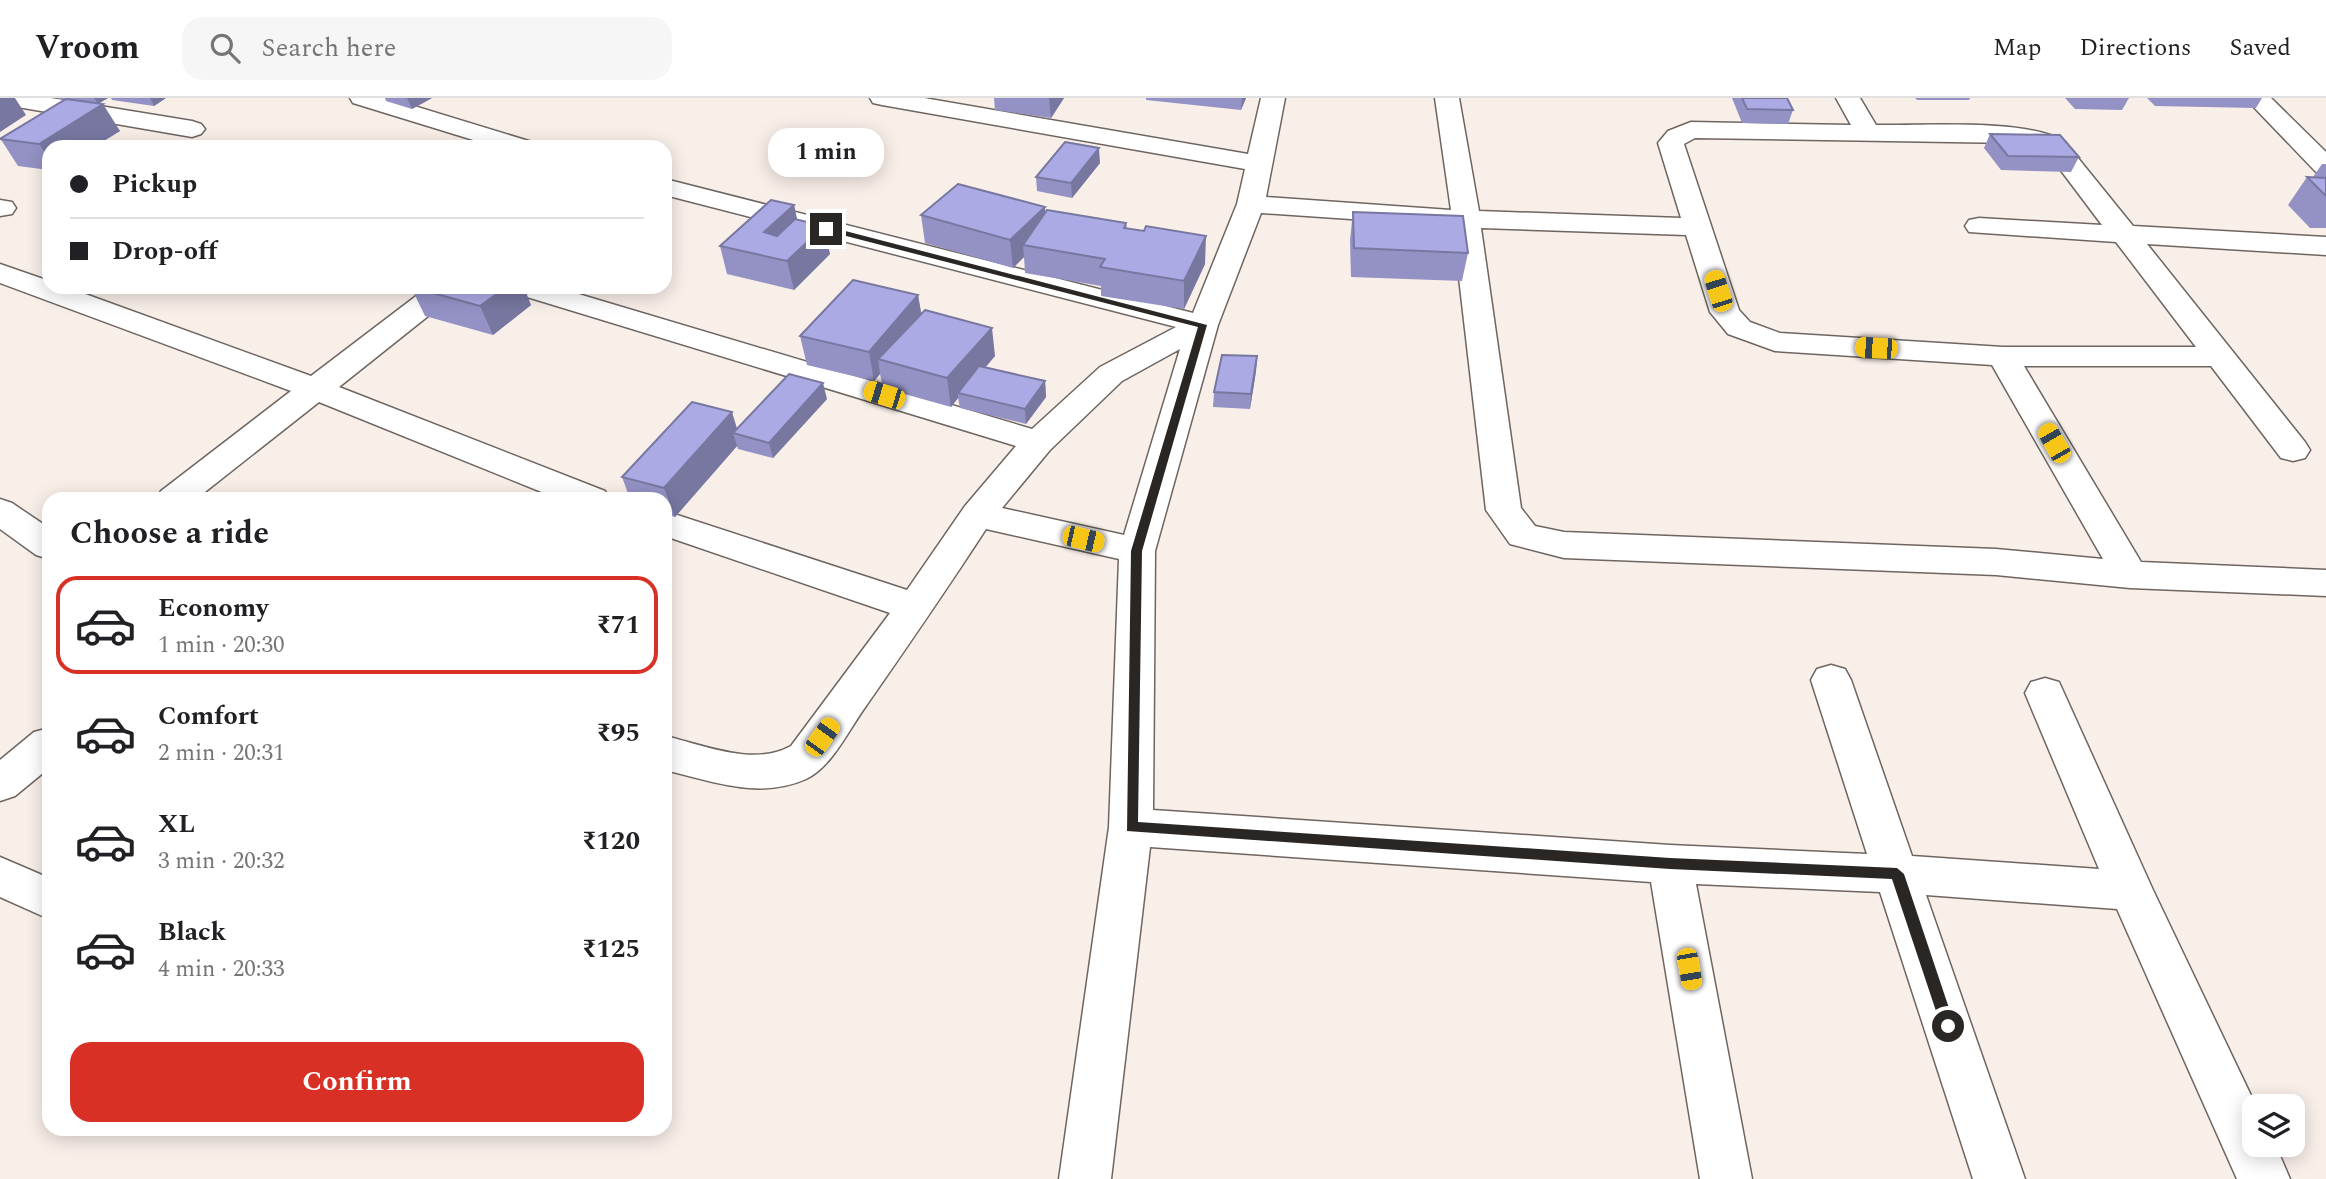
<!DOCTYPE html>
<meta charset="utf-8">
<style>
:root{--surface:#fff;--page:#f6f6f6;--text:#202124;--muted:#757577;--line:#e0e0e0;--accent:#d93025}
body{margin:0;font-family:Spectral,serif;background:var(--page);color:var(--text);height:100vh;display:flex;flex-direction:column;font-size:26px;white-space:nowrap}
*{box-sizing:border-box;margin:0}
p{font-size:23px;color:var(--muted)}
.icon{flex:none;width:38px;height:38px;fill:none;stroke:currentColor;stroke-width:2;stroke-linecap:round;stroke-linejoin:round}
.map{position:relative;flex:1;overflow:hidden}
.drawer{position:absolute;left:42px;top:394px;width:630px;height:644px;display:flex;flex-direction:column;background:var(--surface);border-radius:21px;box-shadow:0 4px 18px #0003}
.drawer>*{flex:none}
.guide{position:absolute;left:42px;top:42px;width:630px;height:154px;border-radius:21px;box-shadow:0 4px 18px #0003;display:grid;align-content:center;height:154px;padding:0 28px;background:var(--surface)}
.fabs{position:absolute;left:2242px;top:996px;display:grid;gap:14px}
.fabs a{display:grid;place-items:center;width:63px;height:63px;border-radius:14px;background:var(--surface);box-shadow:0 4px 18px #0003;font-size:35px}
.end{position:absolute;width:32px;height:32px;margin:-16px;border:9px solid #2a2624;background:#fff;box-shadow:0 0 0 4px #fff}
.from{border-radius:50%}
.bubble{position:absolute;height:49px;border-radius:21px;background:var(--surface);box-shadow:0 4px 18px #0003;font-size:23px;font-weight:700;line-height:49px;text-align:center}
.car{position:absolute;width:21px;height:42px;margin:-21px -10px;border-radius:9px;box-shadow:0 0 5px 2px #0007;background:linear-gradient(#f5c518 24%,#345 0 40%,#f5c518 0 76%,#345 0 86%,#f5c518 0)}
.guide b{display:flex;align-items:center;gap:24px;height:66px;font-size:26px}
.guide b+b{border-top:2px solid var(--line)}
.guide i{width:18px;height:18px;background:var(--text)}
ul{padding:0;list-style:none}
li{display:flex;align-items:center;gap:21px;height:98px;margin:0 14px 10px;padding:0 14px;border:4px solid transparent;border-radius:21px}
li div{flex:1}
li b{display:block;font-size:26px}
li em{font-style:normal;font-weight:700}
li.current{border-color:var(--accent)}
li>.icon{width:63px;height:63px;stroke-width:1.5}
h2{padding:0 28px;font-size:32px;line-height:84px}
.primary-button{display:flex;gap:14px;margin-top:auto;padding:14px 28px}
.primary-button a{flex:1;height:80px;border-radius:21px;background:var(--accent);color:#fff;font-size:28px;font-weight:700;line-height:80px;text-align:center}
header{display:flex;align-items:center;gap:42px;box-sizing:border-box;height:98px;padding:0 35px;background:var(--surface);border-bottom:2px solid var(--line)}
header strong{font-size:33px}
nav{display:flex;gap:38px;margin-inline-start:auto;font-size:24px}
.search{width:490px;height:63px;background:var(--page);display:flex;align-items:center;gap:18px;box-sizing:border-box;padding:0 24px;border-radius:21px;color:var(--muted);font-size:26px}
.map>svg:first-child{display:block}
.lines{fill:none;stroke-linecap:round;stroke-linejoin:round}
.minor-casing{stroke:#6e6560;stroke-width:3}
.minor{fill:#fff;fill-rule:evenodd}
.wall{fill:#9492c5}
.shaded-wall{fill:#7877a0}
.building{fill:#acaae5;stroke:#7877a0;stroke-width:2}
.route{fill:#2a2624}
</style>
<header>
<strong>Vroom</strong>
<div class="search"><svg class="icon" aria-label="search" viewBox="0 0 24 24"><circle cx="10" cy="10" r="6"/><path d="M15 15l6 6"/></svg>Search here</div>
<nav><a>Map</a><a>Directions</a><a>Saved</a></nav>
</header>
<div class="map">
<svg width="2326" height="1081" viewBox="0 0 2326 1081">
<rect width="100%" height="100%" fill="#f9efe9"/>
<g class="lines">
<defs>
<g id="minor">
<polygon points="0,0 51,0 192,23 201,26 205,31 201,36 192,39 6,7 0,6"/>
<polygon points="350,0 388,0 532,44 536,49 496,49 353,5"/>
<path d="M870,0h54l324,56 13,-56h24l-19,99 185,13 -16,-112h24l20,113 202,7 -23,-75 10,-12 23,-9 160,3 -15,-27h24l16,27c46,1 153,-7 189,17l68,84 193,11v18l-179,-11 158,198 5,8 -5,8 -12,3 -12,-3 -70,-92h-187l117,196 185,8v26l-196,-8 -134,-13 -432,-17 -54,-14 -24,-34 -33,-284 -192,-13 -43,112 -63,226 -2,259 517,35 197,9 -56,-174 6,-11 14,-4 14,4 6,11 61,176 187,13 -74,-176 6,-11 14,-4 14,4 94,208 103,216h-2v38h21l15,35h-53l-120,-270 -191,-14 99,284h-52l-93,-287 -184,-8 56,295h-52l-49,-297 -501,-35 -39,332h-52l50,-352 10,-268 -133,-30c-39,60 -79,118 -120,177 -17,23 -34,61 -60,73 -47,21 -95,2 -141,-9v-34c39,9 89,31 126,10l99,-133 -225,-77v-25l242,79 58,-84 51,-60 -502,-153 -5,-6h46l477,142 68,-62 76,-40 -511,-132v-16l528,134 44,-109 8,-35 -363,-64 -9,-2zM1695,40l319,5 25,4 8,5 55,73 -123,-7 -10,2 -4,6 4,6 147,10 80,105h-193l-223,-14 -30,-11 -11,-12 -55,-166zM1481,130l205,7 24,77 18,22 47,17 217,14 111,194 -107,-10 -432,-17 -29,-6 -14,-18zM1180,251l-56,186 -122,-27 48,-58 72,-69z"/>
<polygon points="2245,0 2271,0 2326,54 2326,77 2317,75"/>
<polygon points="0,102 12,104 16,110 12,116 0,118"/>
<polygon points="0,166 49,183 49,189 66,189 311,278 428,189 462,189 457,195 339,289 605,393 610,401 559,401 319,304 196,401 156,401 161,393 291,293 0,185"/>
<polygon points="0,401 12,405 49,430 49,461 36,457 0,431"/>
<polygon points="49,630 49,670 15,698 0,703 0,662 34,634"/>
<polygon points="0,759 49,780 49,821 0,799"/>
</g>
</defs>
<use href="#minor" class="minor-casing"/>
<use href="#minor" class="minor"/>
</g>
<g class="wall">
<polygon points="56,0 108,0 99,5 120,33 94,49 49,49 49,72 18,68 0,40 64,2"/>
<polygon points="111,0 166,0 154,8 112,2"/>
<polygon points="385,0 432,0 412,11 386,3"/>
<polygon points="994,0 1064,0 1051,20 995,12"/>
<polygon points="1146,0 1246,0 1241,12 1146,2"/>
<polygon points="1732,0 1787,0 1793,12 1788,26 1742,25"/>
<polygon points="1915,0 1970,0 1969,2 1917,2"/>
<polygon points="2065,0 2129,0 2122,12 2075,11"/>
<polygon points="2147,0 2262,0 2256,10 2155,8"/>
<polygon points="1990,36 2079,59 2071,74 2001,72 1984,50"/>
<polygon points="1100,65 1072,100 1037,93 1036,79"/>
<polygon points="2322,66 2326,66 2326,130 2310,130 2288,107 2307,79 2313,79"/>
<polygon points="794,107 797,122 830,156 794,192 727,176 720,148"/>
<polygon points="1045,114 1126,125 1127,130 1205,166 1184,211 1101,198 1101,188 1025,175 1024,159 1013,170 925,145 921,117"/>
<polygon points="1353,114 1468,155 1462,183 1351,179 1350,142"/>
<polygon points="411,189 531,207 493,237 425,218"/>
<polygon points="918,197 921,216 995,258 985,270 1045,283 1046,299 1026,326 960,310 958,300 951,309 883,290 880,276 874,283 807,267 800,238"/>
<polygon points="1257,258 1256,273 1250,311 1213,309 1214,294"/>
<polygon points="827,301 773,360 738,351 737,348 675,419 665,416 665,401 630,401 622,379 738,331"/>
</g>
<g class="shaded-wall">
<polygon points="0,0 15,0 26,17 0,34"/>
<polygon points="94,0 108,0 98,6"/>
<polygon points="150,0 166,0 154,8"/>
<polygon points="407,0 432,0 412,11"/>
<polygon points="1049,0 1064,0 1051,20"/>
<polygon points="1242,0 1246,0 1241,12"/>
<polygon points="103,6 120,33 94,49 49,49 49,60 39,46"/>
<polygon points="1099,50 1100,65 1072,100 1071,85"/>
<polygon points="794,107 800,135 774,160 764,134"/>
<polygon points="1045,109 1047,137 1023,147 1024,159 1013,170 1010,142"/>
<polygon points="824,128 830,156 794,192 787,163"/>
<polygon points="1206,138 1205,166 1184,211 1184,183"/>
<polygon points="506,189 524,189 531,207 493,237 480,208"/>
<polygon points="918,197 923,225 878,261 880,276 874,283 869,254"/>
<polygon points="992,230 995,258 962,296 958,295 958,300 951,309 947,280"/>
<polygon points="1257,258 1256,273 1250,311 1251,296"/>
<polygon points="1045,283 1046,299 1026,326 1025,311"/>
<polygon points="823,285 827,301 773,360 769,345"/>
<polygon points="732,314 739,337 733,335 737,348 675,419 664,390"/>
</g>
<g class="building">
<polygon points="1742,0 1787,0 1793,12 1747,11"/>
<polygon points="66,1 103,6 39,46 0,41"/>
<polygon points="1990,36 2060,37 2079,59 2008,58"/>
<polygon points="1065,44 1099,50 1071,85 1036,79"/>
<polygon points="2307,79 2326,80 2326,98"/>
<polygon points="958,86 1045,109 1010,142 921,117"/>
<polygon points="771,102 794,107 764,134 777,138 795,121 824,128 787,163 720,148"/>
<polygon points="1047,112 1126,125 1124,130 1144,133 1146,128 1206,138 1184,183 1100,169 1105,161 1023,147"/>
<polygon points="1353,114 1463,118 1468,155 1354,150"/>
<polygon points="853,182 918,197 869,254 800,238"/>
<polygon points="411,189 506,189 480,208"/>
<polygon points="925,212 992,230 947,280 878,261"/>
<polygon points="1222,257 1257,258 1251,296 1214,294"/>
<polygon points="979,268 1045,283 1025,311 958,295"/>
<polygon points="789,276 823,285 769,345 733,335"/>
<polygon points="692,304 732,314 664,390 622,379"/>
</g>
<polygon class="route" points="826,128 1207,227 1142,453 1138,724 1670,760 1897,770 1904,776 1955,928 1953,933 1948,935 1941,928 1892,781 1670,771 1127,733 1131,453 1198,229 823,132"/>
</svg>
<div class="fabs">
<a><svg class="icon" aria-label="layers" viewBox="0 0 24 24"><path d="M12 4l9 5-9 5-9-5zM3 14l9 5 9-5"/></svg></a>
</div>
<i class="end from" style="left:1948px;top:928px"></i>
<i class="end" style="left:826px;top:131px"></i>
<div class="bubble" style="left:768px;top:30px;width:116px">1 min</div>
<i class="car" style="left:1718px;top:193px;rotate:342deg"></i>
<i class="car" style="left:1876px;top:250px;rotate:273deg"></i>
<i class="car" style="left:884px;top:297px;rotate:287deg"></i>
<i class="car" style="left:2054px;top:345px;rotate:330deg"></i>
<i class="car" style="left:1083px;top:441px;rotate:103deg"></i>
<i class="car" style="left:822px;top:639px;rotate:36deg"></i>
<i class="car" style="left:1689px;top:871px;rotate:170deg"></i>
<div class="guide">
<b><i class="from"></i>Pickup</b>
<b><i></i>Drop-off</b>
</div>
<section class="drawer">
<h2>Choose a ride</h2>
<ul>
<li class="current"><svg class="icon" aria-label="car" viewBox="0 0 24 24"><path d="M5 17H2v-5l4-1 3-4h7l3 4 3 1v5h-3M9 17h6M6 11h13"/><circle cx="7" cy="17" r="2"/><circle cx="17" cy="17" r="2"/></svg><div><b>Economy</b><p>1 min · 20:30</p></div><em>₹71</em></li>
<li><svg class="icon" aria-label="car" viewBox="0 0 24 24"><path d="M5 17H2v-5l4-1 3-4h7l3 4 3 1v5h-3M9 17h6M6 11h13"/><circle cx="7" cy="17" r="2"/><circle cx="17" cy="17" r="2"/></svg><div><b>Comfort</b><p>2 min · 20:31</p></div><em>₹95</em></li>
<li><svg class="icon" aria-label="car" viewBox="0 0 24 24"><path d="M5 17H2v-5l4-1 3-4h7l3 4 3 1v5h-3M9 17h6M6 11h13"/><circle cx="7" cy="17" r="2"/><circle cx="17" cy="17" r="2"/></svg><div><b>XL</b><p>3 min · 20:32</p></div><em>₹120</em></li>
<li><svg class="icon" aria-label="car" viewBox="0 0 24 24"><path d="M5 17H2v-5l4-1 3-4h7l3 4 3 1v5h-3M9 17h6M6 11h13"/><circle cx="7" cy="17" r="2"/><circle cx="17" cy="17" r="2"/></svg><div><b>Black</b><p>4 min · 20:33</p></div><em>₹125</em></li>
</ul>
<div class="primary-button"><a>Confirm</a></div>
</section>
</div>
